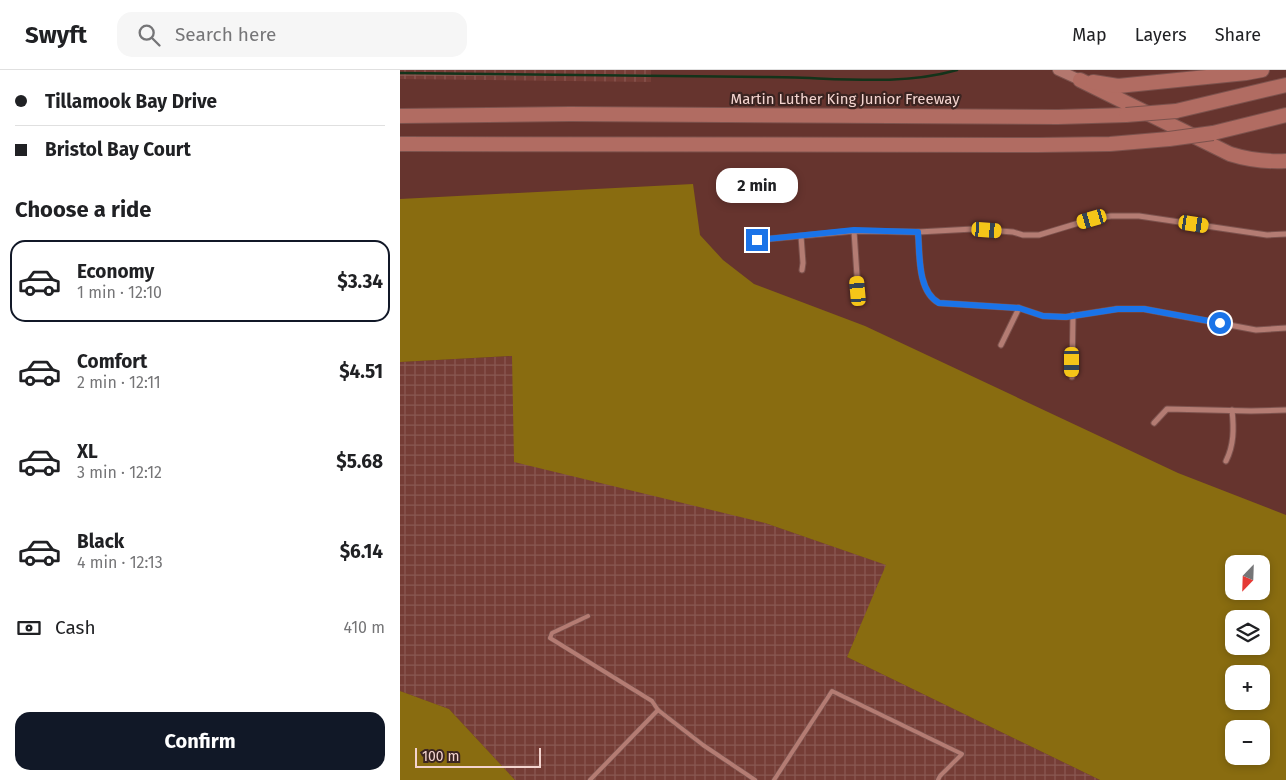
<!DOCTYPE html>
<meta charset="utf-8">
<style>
:root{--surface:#fff;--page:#f6f6f6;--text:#202124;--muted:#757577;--line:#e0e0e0;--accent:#111827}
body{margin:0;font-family:"Fira Sans",sans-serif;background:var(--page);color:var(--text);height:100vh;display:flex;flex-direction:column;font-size:19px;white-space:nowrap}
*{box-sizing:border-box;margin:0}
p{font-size:16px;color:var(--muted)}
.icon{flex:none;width:28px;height:28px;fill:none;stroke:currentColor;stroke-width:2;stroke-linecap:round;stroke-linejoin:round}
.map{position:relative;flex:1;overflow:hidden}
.drawer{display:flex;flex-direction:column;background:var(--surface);width:400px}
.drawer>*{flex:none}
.hud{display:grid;align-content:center;height:110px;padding:0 15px;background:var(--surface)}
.needle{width:32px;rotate:203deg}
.tools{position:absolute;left:825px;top:485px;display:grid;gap:10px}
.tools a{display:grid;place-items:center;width:45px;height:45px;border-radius:10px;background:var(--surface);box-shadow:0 2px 8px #0003;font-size:25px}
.scale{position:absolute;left:15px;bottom:12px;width:126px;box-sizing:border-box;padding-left:5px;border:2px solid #f3d4cf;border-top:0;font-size:14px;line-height:18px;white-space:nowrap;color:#f3d4cf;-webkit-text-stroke:4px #3b2421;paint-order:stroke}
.end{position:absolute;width:22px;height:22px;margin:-11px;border:6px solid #1a73e8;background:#fff;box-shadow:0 0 0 2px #fff}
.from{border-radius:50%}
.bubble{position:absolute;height:35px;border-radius:15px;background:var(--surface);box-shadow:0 2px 8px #0003;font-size:16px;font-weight:700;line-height:35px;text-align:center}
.car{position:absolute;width:15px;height:30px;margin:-15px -8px;border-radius:6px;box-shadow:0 0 4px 1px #0007;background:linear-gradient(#f5c518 24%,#345 0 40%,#f5c518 0 76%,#345 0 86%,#f5c518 0)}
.hud b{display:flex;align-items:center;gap:18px;height:48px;font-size:19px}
.hud b+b{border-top:1px solid var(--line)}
.hud i{width:12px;height:12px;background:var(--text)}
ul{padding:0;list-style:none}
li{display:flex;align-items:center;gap:15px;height:82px;margin:0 10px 8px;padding:0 5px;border:2px solid transparent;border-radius:15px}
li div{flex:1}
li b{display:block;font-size:19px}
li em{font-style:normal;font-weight:700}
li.active{border-color:var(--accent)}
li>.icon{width:45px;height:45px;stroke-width:1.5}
h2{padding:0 15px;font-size:22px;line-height:60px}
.pay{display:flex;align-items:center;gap:12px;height:55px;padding:0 15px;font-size:19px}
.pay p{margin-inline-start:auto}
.cta{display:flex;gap:10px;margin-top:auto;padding:10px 15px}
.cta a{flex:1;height:58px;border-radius:15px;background:var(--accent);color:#fff;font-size:20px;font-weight:700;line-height:58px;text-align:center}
header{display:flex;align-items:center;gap:30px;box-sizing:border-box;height:70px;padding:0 25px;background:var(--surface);border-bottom:1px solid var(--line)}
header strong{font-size:24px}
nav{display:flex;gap:28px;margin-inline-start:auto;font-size:18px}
.search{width:350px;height:45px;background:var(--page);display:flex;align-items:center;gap:12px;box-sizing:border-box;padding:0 18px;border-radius:15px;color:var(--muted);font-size:19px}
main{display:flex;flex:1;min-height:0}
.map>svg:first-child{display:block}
.industrial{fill:url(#industrial-grid)}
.grass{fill:#896c10;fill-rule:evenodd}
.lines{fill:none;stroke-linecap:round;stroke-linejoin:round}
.stream{stroke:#13331a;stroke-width:2.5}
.lane-casing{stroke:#7c524d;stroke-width:5.5}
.street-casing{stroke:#7c524d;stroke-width:7}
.secondary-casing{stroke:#7c524d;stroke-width:12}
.highway-casing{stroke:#7c524d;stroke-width:16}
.lane{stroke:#b47c73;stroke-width:4}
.street{stroke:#b47c73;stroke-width:5}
.secondary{stroke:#b3776e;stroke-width:10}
.highway{stroke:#b16c62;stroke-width:14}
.highway-bridge-casing{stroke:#7c524d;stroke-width:16;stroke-linecap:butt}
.highway-bridge{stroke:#b16c62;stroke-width:14}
.route{stroke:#1a73e8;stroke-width:6}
.labels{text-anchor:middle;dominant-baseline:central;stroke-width:4.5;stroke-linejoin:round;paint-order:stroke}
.street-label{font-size:15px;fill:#f3d4cf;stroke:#3b2421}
</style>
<header>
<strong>Swyft</strong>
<div class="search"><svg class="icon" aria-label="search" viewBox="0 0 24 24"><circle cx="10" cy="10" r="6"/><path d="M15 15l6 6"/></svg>Search here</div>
<nav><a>Map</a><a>Layers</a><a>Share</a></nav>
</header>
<main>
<section class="drawer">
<div class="hud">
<b><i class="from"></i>Tillamook Bay Drive</b>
<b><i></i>Bristol Bay Court</b>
</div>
<h2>Choose a ride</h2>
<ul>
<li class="active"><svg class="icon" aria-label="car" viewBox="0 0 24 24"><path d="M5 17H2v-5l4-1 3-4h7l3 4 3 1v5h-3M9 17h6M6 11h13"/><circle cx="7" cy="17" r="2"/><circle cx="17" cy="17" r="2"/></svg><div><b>Economy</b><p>1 min · 12:10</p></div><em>$3.34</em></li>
<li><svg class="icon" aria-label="car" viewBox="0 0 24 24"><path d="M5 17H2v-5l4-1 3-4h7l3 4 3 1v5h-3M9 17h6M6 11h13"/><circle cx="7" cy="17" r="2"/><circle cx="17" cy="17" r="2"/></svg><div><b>Comfort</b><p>2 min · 12:11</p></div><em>$4.51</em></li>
<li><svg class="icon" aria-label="car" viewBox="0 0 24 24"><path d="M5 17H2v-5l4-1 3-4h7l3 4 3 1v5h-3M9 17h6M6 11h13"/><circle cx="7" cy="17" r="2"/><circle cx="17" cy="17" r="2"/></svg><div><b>XL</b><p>3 min · 12:12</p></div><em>$5.68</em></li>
<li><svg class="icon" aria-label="car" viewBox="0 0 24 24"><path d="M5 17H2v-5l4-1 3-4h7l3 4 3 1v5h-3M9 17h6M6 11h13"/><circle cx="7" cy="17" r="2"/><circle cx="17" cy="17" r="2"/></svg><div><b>Black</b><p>4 min · 12:13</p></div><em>$6.14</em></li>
</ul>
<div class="pay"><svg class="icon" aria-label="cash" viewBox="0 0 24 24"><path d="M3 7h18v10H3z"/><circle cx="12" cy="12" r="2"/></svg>Cash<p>410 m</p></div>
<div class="cta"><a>Confirm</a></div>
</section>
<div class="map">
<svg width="886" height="710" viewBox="0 0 886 710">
<defs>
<pattern id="industrial-grid" width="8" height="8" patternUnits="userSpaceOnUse" patternTransform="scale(1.25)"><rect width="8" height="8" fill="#753d36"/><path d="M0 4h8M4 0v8" fill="none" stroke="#895852"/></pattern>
</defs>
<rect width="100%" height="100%" fill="#66342e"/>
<g class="industrial">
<polygon points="0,0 251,0 251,12 0,9"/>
<polygon points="113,286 365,453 487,495 447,587 700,710 115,710 49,639 0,621 0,292"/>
</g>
<g class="grass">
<path d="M293,114l7,51 23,25 31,24 111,42 313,147 108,42v265h-186l-253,-123 39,-92 -121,-42 -251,-61 -2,-106 -112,6v-163zM834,494h27v27h-27zM834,549h27v27h-27zM834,604h27v27h-27zM834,659h27v27h-27z"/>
<polygon points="0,621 49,639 115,710 0,710"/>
</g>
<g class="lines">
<path class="stream" d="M0,3c123,1 246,3 368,4 61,0 131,10 189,-7"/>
<defs>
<g id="lane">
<polyline points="188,546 152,563 150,568 252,631 258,640 303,675 355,710"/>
<polyline points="190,710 258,640"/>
<polyline points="374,710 432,621 562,684 540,706 538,710"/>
</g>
<g id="street">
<polyline points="454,161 458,221"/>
<path d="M518,162c2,22 -1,59 21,71l80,5 24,8 23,1 51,-8h27l112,21 30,-2"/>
<polyline points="401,166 403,193 402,200"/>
<polyline points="357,170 454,161 518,162 573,159 613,162 623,165 639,165 692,149 711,146 739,146 867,165 886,164"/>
<polyline points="601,275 619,238"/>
<polyline points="672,307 673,245"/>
<polyline points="754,353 767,339 851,341 886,340"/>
<path d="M826,391c8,-16 8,-32 6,-51"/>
</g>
<polyline id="secondary" points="658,0 680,10"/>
<g id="highway">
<path d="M680,10l150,74c19,6 36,8 56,7"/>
<polyline points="693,12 718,16 846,3 862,0"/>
<polyline points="776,41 886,15"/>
<polyline points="0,46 170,44 658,47 726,45"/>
<polyline points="813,63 886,45"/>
<polyline points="0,74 639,75 710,74 769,69"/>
</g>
</defs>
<use href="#lane" class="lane-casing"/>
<use href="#street" class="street-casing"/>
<use href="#secondary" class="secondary-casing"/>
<use href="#highway" class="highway-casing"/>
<use href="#lane" class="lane"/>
<use href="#street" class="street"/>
<use href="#secondary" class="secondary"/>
<use href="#highway" class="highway"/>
<defs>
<g id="highway-bridge">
<polyline points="726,45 776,41"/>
<polyline points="769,69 813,63"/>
</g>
</defs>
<use href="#highway-bridge" class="highway-bridge-casing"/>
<use href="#highway-bridge" class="highway-bridge"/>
</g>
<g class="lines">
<path class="route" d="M357,170l97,-10 64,2c2,22 -1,59 21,71l80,5 24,8 23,1 52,-8h26l76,14"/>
</g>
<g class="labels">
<g class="street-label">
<text x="445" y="29">Martin Luther King Junior Freeway</text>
</g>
</g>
</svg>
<div class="tools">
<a><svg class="needle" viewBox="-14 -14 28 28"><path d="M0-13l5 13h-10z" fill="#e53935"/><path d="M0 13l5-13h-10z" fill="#757577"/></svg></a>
<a><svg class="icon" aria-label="layers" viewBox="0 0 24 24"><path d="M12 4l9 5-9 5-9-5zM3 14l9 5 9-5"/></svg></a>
<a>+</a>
<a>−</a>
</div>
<div class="scale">100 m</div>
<i class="end from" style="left:820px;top:253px"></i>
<i class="end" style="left:357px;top:170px"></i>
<div class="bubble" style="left:316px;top:98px;width:82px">2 min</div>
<i class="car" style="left:692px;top:149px;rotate:254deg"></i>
<i class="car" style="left:794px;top:154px;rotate:99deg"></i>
<i class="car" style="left:587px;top:160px;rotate:94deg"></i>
<i class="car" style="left:458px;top:221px;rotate:355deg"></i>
<i class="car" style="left:672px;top:292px;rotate:180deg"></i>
</div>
</main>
